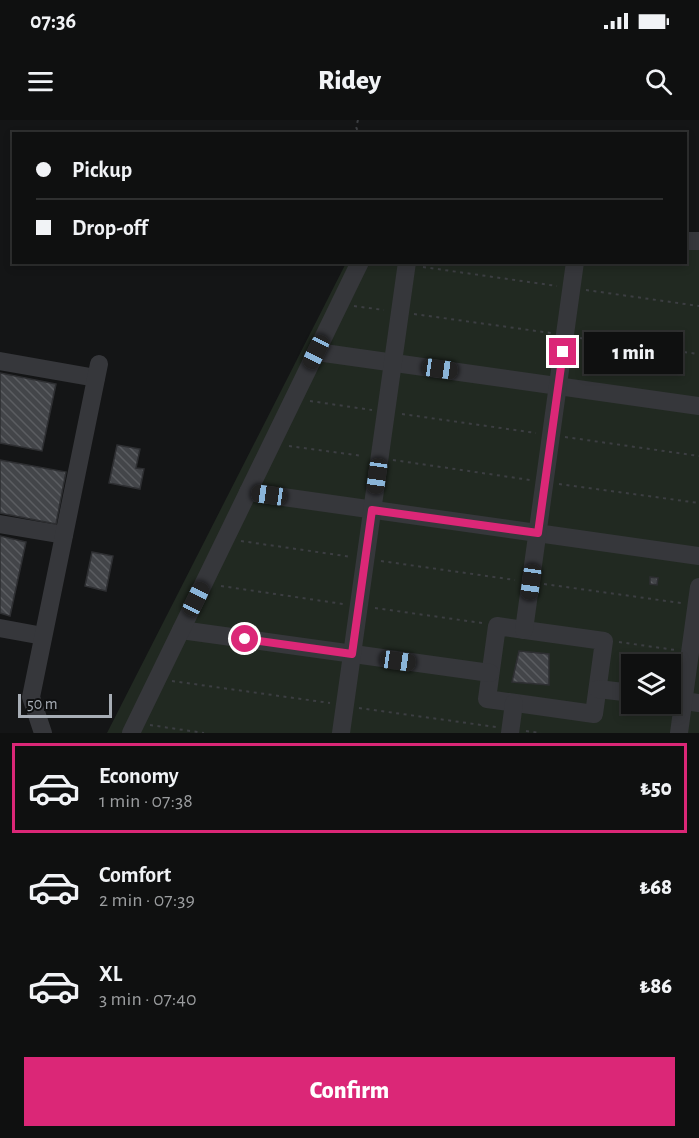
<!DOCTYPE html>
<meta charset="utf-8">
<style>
:root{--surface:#0f1010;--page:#1d1e1e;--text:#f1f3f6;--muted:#9b9d9f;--line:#2f3030;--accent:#db2777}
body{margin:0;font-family:"Alegreya Sans",sans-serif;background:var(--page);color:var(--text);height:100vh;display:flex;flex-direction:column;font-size:22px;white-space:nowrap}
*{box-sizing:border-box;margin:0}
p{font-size:20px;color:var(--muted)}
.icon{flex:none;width:33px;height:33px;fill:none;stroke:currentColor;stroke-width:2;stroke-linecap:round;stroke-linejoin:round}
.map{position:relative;height:613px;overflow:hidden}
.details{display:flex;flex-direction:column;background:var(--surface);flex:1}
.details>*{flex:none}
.banner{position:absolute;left:12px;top:12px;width:675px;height:132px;border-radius:0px;box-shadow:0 3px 9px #0003,0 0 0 2px var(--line);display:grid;align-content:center;height:132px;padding:0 24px;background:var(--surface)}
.fabs{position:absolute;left:621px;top:534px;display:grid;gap:12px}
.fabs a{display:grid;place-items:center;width:60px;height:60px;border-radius:0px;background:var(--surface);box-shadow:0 3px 9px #0003,0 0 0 2px var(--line);font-size:30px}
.scale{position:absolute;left:18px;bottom:15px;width:94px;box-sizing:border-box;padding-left:6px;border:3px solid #a7adb5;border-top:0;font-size:16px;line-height:21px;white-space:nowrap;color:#a7adb5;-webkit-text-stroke:4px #0f1011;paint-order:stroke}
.end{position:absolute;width:27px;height:27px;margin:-14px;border:8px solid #db2777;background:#fff;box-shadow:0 0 0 3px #fff}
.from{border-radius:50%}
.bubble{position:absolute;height:42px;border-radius:0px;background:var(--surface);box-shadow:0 3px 9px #0003,0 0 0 2px var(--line);font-size:20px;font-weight:800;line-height:42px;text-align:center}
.car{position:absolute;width:18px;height:36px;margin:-18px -9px;border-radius:8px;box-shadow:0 0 4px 2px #0007;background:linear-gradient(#222 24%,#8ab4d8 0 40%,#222 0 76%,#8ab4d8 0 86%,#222 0)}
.banner b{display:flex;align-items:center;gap:21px;height:57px;font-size:22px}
.banner b+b{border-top:2px solid var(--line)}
.banner i{width:15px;height:15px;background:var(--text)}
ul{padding:10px 0 0;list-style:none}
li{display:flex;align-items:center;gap:18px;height:90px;margin:0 12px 9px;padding:0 12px;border:3px solid transparent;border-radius:0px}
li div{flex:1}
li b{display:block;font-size:22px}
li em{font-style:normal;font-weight:800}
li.current{border-color:var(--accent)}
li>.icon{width:54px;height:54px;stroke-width:1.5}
.action{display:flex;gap:12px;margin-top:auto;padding:12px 24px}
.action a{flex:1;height:69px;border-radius:0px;background:var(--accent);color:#fff;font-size:24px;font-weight:800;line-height:69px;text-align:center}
.status{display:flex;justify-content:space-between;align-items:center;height:42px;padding:0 30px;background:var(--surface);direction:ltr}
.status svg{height:16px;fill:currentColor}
header{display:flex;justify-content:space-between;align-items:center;height:78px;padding:0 24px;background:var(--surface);font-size:27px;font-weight:800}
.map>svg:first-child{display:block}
.garden{fill:#212921;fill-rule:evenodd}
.building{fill:url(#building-back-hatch);stroke:#2e2f32;stroke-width:1.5}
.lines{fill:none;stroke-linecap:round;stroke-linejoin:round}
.path{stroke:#3c3e42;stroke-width:2;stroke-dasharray:3 4.5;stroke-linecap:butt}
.minor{stroke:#36373b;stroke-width:18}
.route{stroke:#db2777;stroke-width:8}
</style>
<div class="status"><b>07:36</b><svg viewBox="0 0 49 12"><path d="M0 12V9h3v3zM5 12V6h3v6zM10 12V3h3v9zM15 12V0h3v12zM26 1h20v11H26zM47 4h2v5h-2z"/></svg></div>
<header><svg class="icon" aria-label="menu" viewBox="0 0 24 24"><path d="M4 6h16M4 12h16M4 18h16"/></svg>Ridey<svg class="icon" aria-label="search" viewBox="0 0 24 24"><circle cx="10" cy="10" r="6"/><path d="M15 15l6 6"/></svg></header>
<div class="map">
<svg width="699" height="613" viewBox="0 0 699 613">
<defs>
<pattern id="building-back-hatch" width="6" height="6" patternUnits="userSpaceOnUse" patternTransform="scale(1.5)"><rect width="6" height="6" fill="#434549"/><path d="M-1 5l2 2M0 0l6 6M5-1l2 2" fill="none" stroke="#5b5d61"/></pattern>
</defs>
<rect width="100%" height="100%" fill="#141516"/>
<path class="garden" d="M686,125l13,1v487h-592l239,-470 340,-1zM632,544h38v40h-38z"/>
<g class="building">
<polygon points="0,253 56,264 42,331 0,323"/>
<polygon points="117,325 140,329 136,348 144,349 140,369 109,363"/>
<polygon points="0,340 66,352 56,404 0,393"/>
<polygon points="0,416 26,422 10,496 0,493"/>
<polygon points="92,432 113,436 106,471 85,466"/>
<polygon points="650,457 658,458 657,465 650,464"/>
<polygon points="519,531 549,534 549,565 512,562"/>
</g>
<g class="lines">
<g class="path">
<polyline points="358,0 356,7 359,14"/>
<polyline points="423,147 557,166"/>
<polyline points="586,170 699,186"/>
<polyline points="354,186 384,190"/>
<polyline points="414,194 551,213"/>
<polyline points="580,218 699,234"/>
<polyline points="310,281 372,290"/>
<polyline points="402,294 536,313"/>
<polyline points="565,317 699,336"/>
<polyline points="289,326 363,336"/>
<polyline points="393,340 530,360"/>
<polyline points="559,364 699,383"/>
<polyline points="241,421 352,437"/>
<polyline points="381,441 515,460"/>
<polyline points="544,464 681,483"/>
<polyline points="221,466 343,484"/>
<polyline points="375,488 482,503"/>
<polyline points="619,522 675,530"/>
<polyline points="172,561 330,583"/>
<polyline points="359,588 496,607"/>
<polyline points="150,605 204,613"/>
<polyline points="526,611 541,613"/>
</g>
<g class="minor">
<polyline points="686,121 699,121"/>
<polyline points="317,232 699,286"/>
<polyline points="0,241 96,258"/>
<polyline points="248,372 699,436"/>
<polyline points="0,404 64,415"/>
<polygon points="497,506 604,521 594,594 487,579"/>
<polyline points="0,508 43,516"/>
<polyline points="181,510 490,553"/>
<polyline points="524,510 575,142"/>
<polyline points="598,569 632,573"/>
<polyline points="670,579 699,583"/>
<polyline points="43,613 31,577 99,244"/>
<polyline points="131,613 360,142"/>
<polyline points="341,613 407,142"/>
<polyline points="510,613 514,583"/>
<polyline points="679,613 699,467"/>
</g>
</g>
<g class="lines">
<polyline class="route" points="245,519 352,534 372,390 538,413 563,232"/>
</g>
</svg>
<div class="fabs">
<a><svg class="icon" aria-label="layers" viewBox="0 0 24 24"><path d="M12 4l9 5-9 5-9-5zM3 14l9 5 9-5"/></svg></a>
</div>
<div class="scale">50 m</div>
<i class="end from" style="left:245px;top:519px"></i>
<i class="end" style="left:563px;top:232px"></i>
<div class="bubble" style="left:584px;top:212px;width:99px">1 min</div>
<i class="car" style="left:316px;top:232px;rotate:206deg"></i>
<i class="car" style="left:440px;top:249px;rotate:98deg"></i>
<i class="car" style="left:377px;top:356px;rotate:188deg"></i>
<i class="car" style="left:269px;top:375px;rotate:278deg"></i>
<i class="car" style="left:531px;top:462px;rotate:188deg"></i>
<i class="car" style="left:196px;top:479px;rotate:26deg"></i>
<i class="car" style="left:398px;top:541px;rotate:98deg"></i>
<div class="banner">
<b><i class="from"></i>Pickup</b>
<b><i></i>Drop-off</b>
</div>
</div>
<section class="details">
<ul>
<li class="current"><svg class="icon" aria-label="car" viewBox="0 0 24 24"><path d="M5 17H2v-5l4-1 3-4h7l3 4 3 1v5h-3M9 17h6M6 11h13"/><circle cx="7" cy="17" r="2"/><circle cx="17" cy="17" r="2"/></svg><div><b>Economy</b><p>1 min · 07:38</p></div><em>₺50</em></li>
<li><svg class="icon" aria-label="car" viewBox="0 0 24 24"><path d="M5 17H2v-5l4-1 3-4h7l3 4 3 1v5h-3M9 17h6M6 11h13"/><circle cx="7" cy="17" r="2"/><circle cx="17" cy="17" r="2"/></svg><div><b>Comfort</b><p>2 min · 07:39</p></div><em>₺68</em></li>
<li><svg class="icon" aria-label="car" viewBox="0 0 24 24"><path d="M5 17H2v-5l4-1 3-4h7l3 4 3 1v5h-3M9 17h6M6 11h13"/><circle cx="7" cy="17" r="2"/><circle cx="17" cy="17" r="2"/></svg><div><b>XL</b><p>3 min · 07:40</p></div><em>₺86</em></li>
</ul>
<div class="action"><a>Confirm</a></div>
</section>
